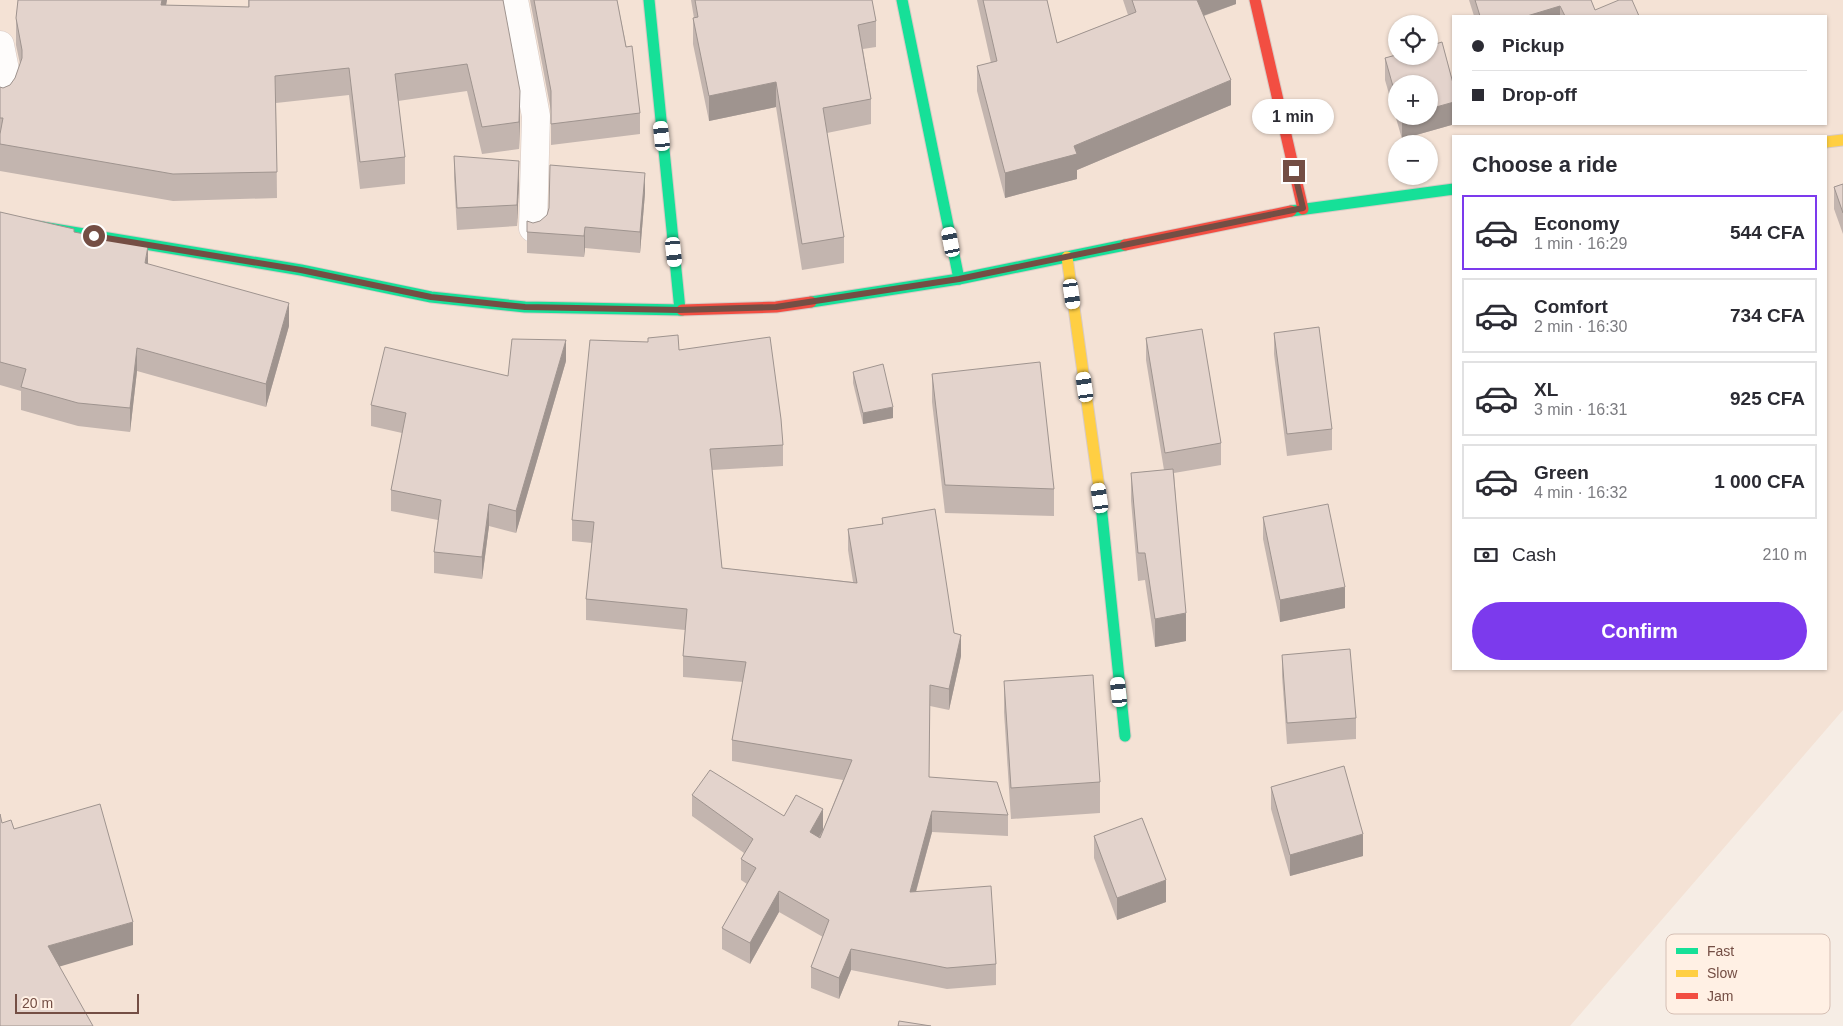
<!DOCTYPE html>
<meta charset="utf-8">
<style>
:root{--surface:#fff;--page:#f7f7f7;--text:#2b2b33;--muted:#7c7c81;--line:#e1e1e2;--accent:#7c3aed}
body{margin:0;font-family:Helvetica,sans-serif;background:var(--page);color:var(--text);height:100vh;display:flex;flex-direction:column;font-size:19px;white-space:nowrap}
*{box-sizing:border-box;margin:0}
p{font-size:16px;color:var(--muted)}
.icon{flex:none;width:28px;height:28px;fill:none;stroke:currentColor;stroke-width:2;stroke-linecap:round;stroke-linejoin:round}
.map{position:relative;flex:1;overflow:hidden}
.drawer{position:absolute;left:1452px;top:135px;width:375px;height:535px;display:flex;flex-direction:column;background:var(--surface);border-radius:0px;box-shadow:0 1px 4px #0004}
.drawer>*{flex:none}
.guide{position:absolute;left:1452px;top:15px;width:375px;height:110px;border-radius:0px;box-shadow:0 1px 4px #0004;display:grid;align-content:center;height:110px;padding:0 20px;background:var(--surface)}
.controls{position:absolute;left:1388px;top:15px;display:grid;gap:10px}
.controls a{display:grid;place-items:center;width:50px;height:50px;border-radius:50%;background:var(--surface);box-shadow:0 1px 4px #0004;font-size:25px}
.scale{position:absolute;left:15px;bottom:12px;width:124px;box-sizing:border-box;padding-left:5px;border:2px solid #744e44;border-top:0;font-size:14px;line-height:18px;white-space:nowrap;color:#744e44;-webkit-text-stroke:4px #fff0e4;paint-order:stroke}
.end{position:absolute;width:22px;height:22px;margin:-11px;border:6px solid #744e44;background:#fff;box-shadow:0 0 0 2px #fff}
.from{border-radius:50%}
.bubble{position:absolute;height:35px;border-radius:18px;background:var(--surface);box-shadow:0 1px 4px #0004;font-size:16px;font-weight:700;line-height:35px;text-align:center}
.car{position:absolute;width:15px;height:30px;margin:-15px -8px;border-radius:6px;box-shadow:0 0 4px 1px #0007;background:linear-gradient(#fff 24%,#345 0 40%,#fff 0 76%,#345 0 86%,#fff 0)}
.guide b{display:flex;align-items:center;gap:18px;height:48px;font-size:19px}
.guide b+b{border-top:1px solid var(--line)}
.guide i{width:12px;height:12px;background:var(--text)}
ul{padding:0;list-style:none}
li{display:flex;align-items:center;gap:15px;height:75px;margin:0 10px 8px;padding:0 10px;border:2px solid var(--line);border-radius:0px}
li div{flex:1}
li b{display:block;font-size:19px}
li em{font-style:normal;font-weight:700}
li.active{border-color:var(--accent)}
li>.icon{width:45px;height:45px;stroke-width:1.5}
h2{padding:0 20px;font-size:22px;line-height:60px}
.pay{display:flex;align-items:center;gap:12px;height:55px;padding:0 20px;font-size:19px}
.pay p{margin-inline-start:auto}
.cta{display:flex;gap:10px;margin-top:auto;padding:10px 20px}
.cta a{flex:1;height:58px;border-radius:30px;background:var(--accent);color:#fff;font-size:20px;font-weight:700;line-height:58px;text-align:center}
.map>svg:first-child{display:block}
.residential{fill:#f4e2d5;fill-rule:evenodd}
.lines{fill:none;stroke-linecap:round;stroke-linejoin:round}
.street-casing{stroke:#d7c9c3;stroke-width:29}
.fast-casing{stroke:#d8cac4;stroke-width:13}
.slow-casing{stroke:#d8cac4;stroke-width:13}
.jam-casing{stroke:#d8cac4;stroke-width:13}
.street{stroke:#fefcfb;stroke-width:28}
.fast{stroke:#16e098;stroke-width:11}
.slow{stroke:#ffcf43;stroke-width:11}
.jam{stroke:#f24e42;stroke-width:11}
.wall{fill:#c3b5af;fill-rule:evenodd}
.shaded-wall{fill:#9f948f}
.building{fill:#e3d3cc;stroke:#9f948f}
.route{stroke:#744e44;stroke-width:6}
.key{fill:#fff0e4;stroke:#d5bfb4;stroke-width:1}
.key-label{font-size:14px;fill:#744e44}
</style>
<div class="map">
<svg width="1843" height="1026" viewBox="0 0 1843 1026">
<rect width="100%" height="100%" fill="#f6ede5"/>
<path class="residential" d="M0,0h1843v710l-273,316h-1570zM1454,16h372v108h-372zM1396,24h33v32h-33zM1396,84h33v32h-33zM1454,136h372v533h-372zM1396,144h33v32h-33z"/>
<g class="lines">
<defs>
<g id="street">
<polyline points="514,0 536,116 533,228"/>
<polyline points="0,45 7,80 0,99"/>
</g>
<g id="fast">
<polyline points="649,0 680,310"/>
<polyline points="902,0 959,279"/>
<polyline points="1291,211 1454,189"/>
<polyline points="0,220 301,270 431,297 525,307 682,310"/>
<polyline points="811,302 959,279 1125,245"/>
<polyline points="1100,495 1125,736"/>
</g>
<g id="slow">
<polyline points="1826,142 1843,140"/>
<polyline points="1067,257 1100,495"/>
</g>
<g id="jam">
<polyline points="1255,0 1303,209"/>
<polyline points="1125,245 1291,211"/>
<polyline points="682,310 776,307 811,302"/>
</g>
</defs>
<use href="#street" class="street-casing"/>
<use href="#fast" class="fast-casing"/>
<use href="#slow" class="slow-casing"/>
<use href="#jam" class="jam-casing"/>
<use href="#street" class="street"/>
<use href="#fast" class="fast"/>
<use href="#slow" class="slow"/>
<use href="#jam" class="jam"/>
</g>
<g class="wall">
<polygon points="18,0 167,0 166,5 248,7 248,0 503,0 520,117 519,149 482,154 467,91 398,101 405,157 405,184 360,189 349,95 276,103 277,198 173,201 0,171 0,87 3,88 10,85 15,78 20,64 16,45 16,18"/>
<polygon points="530,0 617,0 640,113 640,134 551,145 551,111"/>
<polygon points="691,0 872,0 876,21 876,47 863,49 871,99 871,124 827,133 844,237 844,263 802,270 776,107 709,121 693,44 693,18 694,18"/>
<polygon points="977,0 1047,0 1057,43 1128,15 1123,0 1236,0 1236,4 1204,16 1231,105 1077,170 1077,179 1005,198 977,91 977,66 991,63"/>
<polygon points="1469,0 1591,0 1595,10 1639,16 1474,16"/>
<path d="M1442,42l12,45v37h1l-53,15 -17,-59v-22l11,-3v1h33v-10zM1396,84h33v32h-33z"/>
<polygon points="454,156 519,183 517,226 457,230 454,178"/>
<polygon points="1843,184 1843,234 1834,209 1834,187"/>
<polygon points="645,193 640,253 585,248 584,257 527,253 527,232 533,223"/>
<polygon points="0,212 74,232 289,326 266,407 137,371 130,432 78,426 21,410 21,391 0,385"/>
<polygon points="1274,333 1332,429 1332,450 1287,456 1274,354"/>
<polygon points="1146,338 1221,443 1221,465 1174,473 1186,641 1155,647 1145,580 1138,581 1131,501 1131,473 1164,470 1146,360"/>
<polygon points="679,350 783,445 783,466 712,470 722,568 853,582 848,550 848,529 882,524 882,518 954,633 961,656 949,710 930,706 929,777 1008,815 1008,836 932,832 916,892 996,964 996,985 947,989 851,970 839,999 811,988 811,967 823,937 779,912 750,964 722,949 722,928 747,884 741,880 741,859 744,853 692,816 692,795 784,816 823,830 843,780 732,761 732,740 743,682 683,677 683,656 685,630 586,620 586,599 592,543 572,541 572,520"/>
<polygon points="566,361 516,533 489,526 482,579 434,573 434,552 438,520 391,511 391,490 402,433 371,426 371,405 508,376"/>
<polygon points="853,372 893,418 863,424 853,383"/>
<polygon points="932,374 1054,489 1054,516 945,513 932,402"/>
<polygon points="1263,517 1345,608 1280,622 1263,539"/>
<polygon points="1282,655 1356,718 1356,739 1287,744 1282,676"/>
<polygon points="1004,681 1100,782 1100,813 1011,819 1004,712"/>
<polygon points="1271,787 1363,856 1290,876 1271,809"/>
<polygon points="1094,836 1166,902 1117,920 1094,858"/>
</g>
<g class="shaded-wall">
<polygon points="162,0 167,0 161,32 161,5"/>
<polygon points="1194,0 1236,0 1236,4 1194,19"/>
<polygon points="1560,6 1560,16 1527,16"/>
<polygon points="1231,80 1231,105 1077,170 1077,179 1005,198 1005,173 1074,146"/>
<polygon points="776,82 776,107 709,121 709,96"/>
<polygon points="520,91 520,117 519,149 519,122"/>
<polygon points="1454,102 1454,124 1455,124 1402,139 1402,117 1429,116 1429,109"/>
<polygon points="519,161 519,183 517,226 517,205"/>
<polygon points="645,173 645,193 640,253 640,232"/>
<polygon points="585,227 585,248 584,257 584,236"/>
<polygon points="148,246 148,269 145,263"/>
<polygon points="289,303 289,326 266,407 266,384"/>
<polygon points="566,340 566,361 516,533 516,511"/>
<polygon points="137,348 137,371 130,432 130,408"/>
<polygon points="893,407 893,418 863,424 863,413"/>
<polygon points="489,504 489,526 482,579 482,557"/>
<polygon points="1345,587 1345,608 1280,622 1280,600"/>
<polygon points="1186,613 1186,641 1155,647 1155,619"/>
<polygon points="961,635 961,656 949,710 949,689"/>
<polygon points="823,809 823,830 810,853 810,832"/>
<polygon points="932,811 932,832 910,913 910,892"/>
<polygon points="1363,834 1363,856 1290,876 1290,855"/>
<polygon points="1166,880 1166,902 1117,920 1117,898"/>
<polygon points="779,891 779,912 750,964 750,943"/>
<polygon points="133,922 133,945 48,970 48,946"/>
<polygon points="851,949 851,970 839,999 839,978"/>
</g>
<g class="building">
<polygon points="18,0 162,0 161,5 249,7 249,0 503,0 520,91 519,122 482,127 467,64 395,74 405,157 360,162 349,68 275,76 277,172 173,174 0,144 0,134 3,118 0,118 0,87 3,88 10,85 15,78 22,58 22,50 16,18"/>
<polygon points="534,0 617,0 626,47 632,46 640,113 551,124 551,91"/>
<polygon points="695,0 872,0 876,21 858,25 871,99 823,108 844,237 802,244 776,82 709,96 693,18 698,17"/>
<polygon points="983,0 1047,0 1057,43 1136,12 1132,0 1197,0 1231,80 1074,146 1077,154 1005,173 977,66 997,61"/>
<polygon points="1475,0 1591,0 1595,10 1619,0 1632,0 1639,16 1565,16 1560,6 1527,16 1480,16"/>
<polygon points="1442,42 1454,87 1454,102 1429,109 1429,84 1396,84 1396,97 1385,58 1396,55 1396,56 1429,56 1429,46"/>
<polygon points="454,156 519,161 517,205 457,208"/>
<polygon points="550,165 645,173 640,232 585,227 584,236 527,232 527,221 533,223 540,221 547,215 549,208"/>
<polygon points="1843,184 1843,213 1834,187"/>
<polygon points="0,212 74,229 74,232 148,246 145,263 289,303 266,384 137,348 130,408 78,403 21,387 26,369 0,362"/>
<polygon points="1319,327 1332,429 1287,434 1274,333"/>
<polygon points="1202,329 1221,443 1165,453 1146,338"/>
<polygon points="678,335 679,350 770,337 781,419 783,445 710,449 722,568 857,583 848,529 883,524 882,518 935,509 954,633 961,635 949,689 930,685 929,777 997,782 1008,815 932,811 910,892 991,886 996,964 947,968 851,949 839,978 811,967 829,920 779,891 750,943 722,928 756,868 741,859 753,839 692,795 710,770 784,816 796,795 823,809 810,832 820,838 852,760 732,740 746,662 683,656 687,609 586,599 594,522 572,520 590,340 648,342 648,338"/>
<polygon points="512,339 566,340 516,511 489,504 482,557 434,552 441,500 391,490 406,413 371,405 385,347 508,376"/>
<polygon points="1040,362 1054,489 945,485 932,374"/>
<polygon points="883,364 893,407 863,413 853,372"/>
<polygon points="1173,469 1186,613 1155,619 1145,553 1138,553 1131,473"/>
<polygon points="1328,504 1345,587 1280,600 1263,517"/>
<polygon points="1350,649 1356,718 1287,723 1282,655"/>
<polygon points="1093,675 1100,782 1011,788 1004,681"/>
<polygon points="1344,766 1363,834 1290,855 1271,787"/>
<polygon points="100,804 133,922 48,946 93,1026 0,1026 0,814 2,823 11,820 14,829"/>
<polygon points="1142,818 1166,880 1117,898 1094,836"/>
<polygon points="899,1021 931,1026 898,1026"/>
</g>
<g class="lines">
<polyline class="route" points="94,236 301,270 431,297 525,307 680,310 776,307 959,279 1303,208 1294,171"/>
</g>
<rect x="1666" y="934" width="164" height="80" rx="8" class="key"/>
<rect x="1676" y="948" width="22" height="6" fill="#16e098"/>
<rect x="1676" y="970" width="22" height="7" fill="#ffcf43"/>
<rect x="1676" y="993" width="22" height="6" fill="#f24e42"/>
<g class="key-label">
<text x="1707" y="956">Fast</text>
<text x="1707" y="978">Slow</text>
<text x="1707" y="1001">Jam</text>
</g>
</svg>
<div class="controls">
<a><svg class="icon" aria-label="locate" viewBox="0 0 24 24"><circle cx="12" cy="12" r="6"/><path d="M12 2v4M12 18v4M2 12h4M18 12h4"/></svg></a>
<a>+</a>
<a>−</a>
</div>
<div class="scale">20 m</div>
<i class="end from" style="left:94px;top:236px"></i>
<i class="end" style="left:1294px;top:171px"></i>
<div class="bubble" style="left:1252px;top:99px;width:82px">1 min</div>
<i class="car" style="left:662px;top:136px;rotate:354deg"></i>
<i class="car" style="left:951px;top:242px;rotate:349deg"></i>
<i class="car" style="left:674px;top:252px;rotate:174deg"></i>
<i class="car" style="left:1072px;top:294px;rotate:172deg"></i>
<i class="car" style="left:1085px;top:387px;rotate:352deg"></i>
<i class="car" style="left:1100px;top:498px;rotate:352deg"></i>
<i class="car" style="left:1119px;top:692px;rotate:354deg"></i>
<div class="guide">
<b><i class="from"></i>Pickup</b>
<b><i></i>Drop-off</b>
</div>
<section class="drawer">
<h2>Choose a ride</h2>
<ul>
<li class="active"><svg class="icon" aria-label="car" viewBox="0 0 24 24"><path d="M5 17H2v-5l4-1 3-4h7l3 4 3 1v5h-3M9 17h6M6 11h13"/><circle cx="7" cy="17" r="2"/><circle cx="17" cy="17" r="2"/></svg><div><b>Economy</b><p>1 min · 16:29</p></div><em>544 CFA</em></li>
<li><svg class="icon" aria-label="car" viewBox="0 0 24 24"><path d="M5 17H2v-5l4-1 3-4h7l3 4 3 1v5h-3M9 17h6M6 11h13"/><circle cx="7" cy="17" r="2"/><circle cx="17" cy="17" r="2"/></svg><div><b>Comfort</b><p>2 min · 16:30</p></div><em>734 CFA</em></li>
<li><svg class="icon" aria-label="car" viewBox="0 0 24 24"><path d="M5 17H2v-5l4-1 3-4h7l3 4 3 1v5h-3M9 17h6M6 11h13"/><circle cx="7" cy="17" r="2"/><circle cx="17" cy="17" r="2"/></svg><div><b>XL</b><p>3 min · 16:31</p></div><em>925 CFA</em></li>
<li><svg class="icon" aria-label="car" viewBox="0 0 24 24"><path d="M5 17H2v-5l4-1 3-4h7l3 4 3 1v5h-3M9 17h6M6 11h13"/><circle cx="7" cy="17" r="2"/><circle cx="17" cy="17" r="2"/></svg><div><b>Green</b><p>4 min · 16:32</p></div><em>1 000 CFA</em></li>
</ul>
<div class="pay"><svg class="icon" aria-label="cash" viewBox="0 0 24 24"><path d="M3 7h18v10H3z"/><circle cx="12" cy="12" r="2"/></svg>Cash<p>210 m</p></div>
<div class="cta"><a>Confirm</a></div>
</section>
</div>
